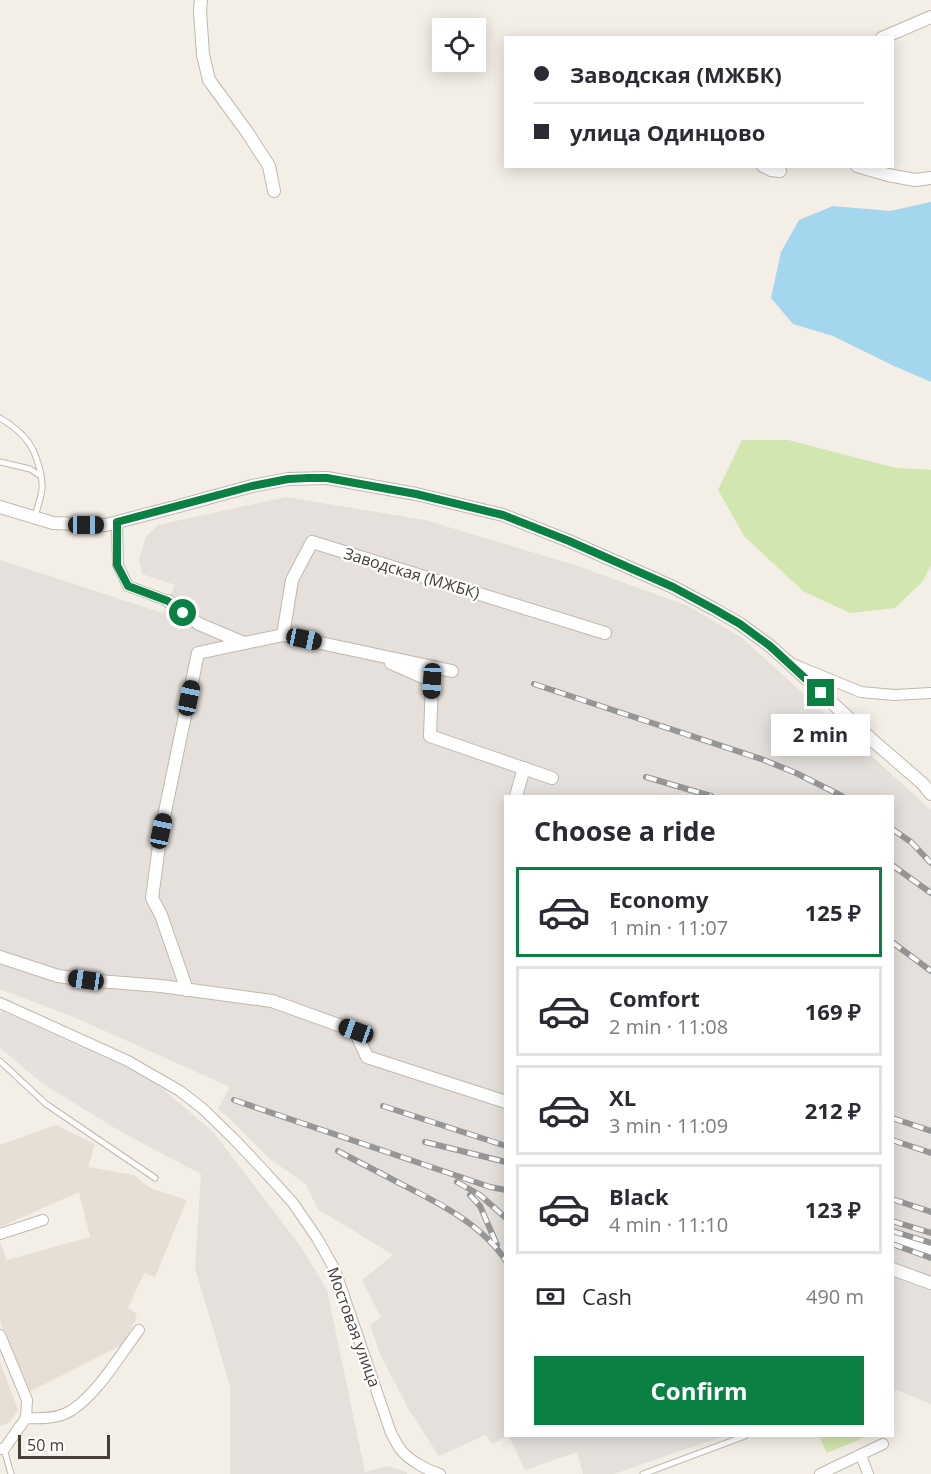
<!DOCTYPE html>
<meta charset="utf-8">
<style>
:root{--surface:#fff;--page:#f2f2f3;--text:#2b2b33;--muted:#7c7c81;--line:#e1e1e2;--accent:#0b8043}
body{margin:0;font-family:"Open Sans",sans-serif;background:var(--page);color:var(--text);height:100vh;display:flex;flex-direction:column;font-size:22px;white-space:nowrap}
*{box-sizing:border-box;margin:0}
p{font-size:20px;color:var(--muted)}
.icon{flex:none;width:33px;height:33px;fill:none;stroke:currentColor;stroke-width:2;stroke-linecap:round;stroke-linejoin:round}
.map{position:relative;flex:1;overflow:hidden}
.details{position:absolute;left:504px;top:795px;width:390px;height:642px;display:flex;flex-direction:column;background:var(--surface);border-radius:0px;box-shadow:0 3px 15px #0003}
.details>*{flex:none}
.guide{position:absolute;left:504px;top:36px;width:390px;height:132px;border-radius:0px;box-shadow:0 3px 15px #0003;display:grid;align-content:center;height:132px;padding:0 30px;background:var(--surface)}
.tools{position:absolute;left:432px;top:18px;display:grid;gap:12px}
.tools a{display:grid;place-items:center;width:54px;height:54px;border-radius:0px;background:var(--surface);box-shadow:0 3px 15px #0003;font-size:30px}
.scale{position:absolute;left:18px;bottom:15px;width:92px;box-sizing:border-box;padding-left:6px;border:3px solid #453e36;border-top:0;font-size:16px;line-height:21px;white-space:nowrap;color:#453e36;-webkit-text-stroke:4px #fff;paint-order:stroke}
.end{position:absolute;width:27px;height:27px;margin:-14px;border:8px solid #0b8043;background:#fff;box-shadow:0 0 0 3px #fff}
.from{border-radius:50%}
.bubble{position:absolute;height:42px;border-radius:0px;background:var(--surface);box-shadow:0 3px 15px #0003;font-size:20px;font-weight:700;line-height:42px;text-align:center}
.car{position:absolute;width:18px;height:36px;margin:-18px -9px;border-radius:8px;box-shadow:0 0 4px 2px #0007;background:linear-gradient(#222 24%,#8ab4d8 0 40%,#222 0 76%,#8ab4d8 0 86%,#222 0)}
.guide b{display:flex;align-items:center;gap:21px;height:57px;font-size:22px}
.guide b+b{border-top:2px solid var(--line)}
.guide i{width:15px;height:15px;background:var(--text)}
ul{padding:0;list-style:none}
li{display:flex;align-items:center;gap:18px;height:90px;margin:0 12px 9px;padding:0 18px;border:3px solid var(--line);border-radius:0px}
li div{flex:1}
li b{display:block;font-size:22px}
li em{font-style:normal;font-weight:700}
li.on{border-color:var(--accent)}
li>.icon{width:54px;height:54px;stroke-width:1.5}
h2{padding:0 30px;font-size:27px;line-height:72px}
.pay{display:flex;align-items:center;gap:15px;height:66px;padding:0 30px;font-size:22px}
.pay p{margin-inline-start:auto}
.action{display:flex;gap:12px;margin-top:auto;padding:12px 30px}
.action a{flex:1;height:69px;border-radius:0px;background:var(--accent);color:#fff;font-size:24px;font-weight:700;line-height:69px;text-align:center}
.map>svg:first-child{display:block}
.residential{fill:#e7dfd5}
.industrial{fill:#e5e0db}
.green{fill:#d2e6b0}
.parking{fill:#e4e1de}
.water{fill:#a4d6ee}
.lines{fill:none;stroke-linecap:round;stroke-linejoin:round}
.service-casing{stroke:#c1b8ac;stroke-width:7}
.minor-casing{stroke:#c1b8ac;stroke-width:12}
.tertiary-casing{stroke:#c1b8ac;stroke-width:14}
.service{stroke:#fff;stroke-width:5}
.minor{stroke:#fff;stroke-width:10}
.tertiary{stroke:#fff;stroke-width:12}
.rail-casing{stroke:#969696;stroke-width:6}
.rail{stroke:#fff;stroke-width:4;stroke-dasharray:11;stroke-linecap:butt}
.route{stroke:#0b8043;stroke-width:8}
.labels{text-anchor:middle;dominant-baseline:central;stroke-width:4.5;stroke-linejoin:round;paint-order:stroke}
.street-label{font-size:16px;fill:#453e36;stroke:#fff}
</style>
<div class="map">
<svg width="931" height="1474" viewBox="0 0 931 1474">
<rect width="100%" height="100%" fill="#f3eee6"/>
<g class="residential">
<polygon points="56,1125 95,1144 88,1167 134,1175 150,1188 187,1200 155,1277 144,1273 128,1308 137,1314 135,1321 122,1345 27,1393 0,1320 0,1242 7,1260 90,1237 79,1192 0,1227 0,1145"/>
<polygon points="0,1362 18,1410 10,1422 0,1426"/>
</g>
<g class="industrial">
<polygon points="286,497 425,520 575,565 688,606 741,637 931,810 931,1404 899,1391 893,1391 892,796 506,796 506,1436 507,1436 492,1444 486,1435 439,1456 409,1410 380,1354 370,1325 381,1317 362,1280 393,1255 318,1209 305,1183 271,1160 227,1116 218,1109 230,1087 76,1018 0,989 0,560 163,613 175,585 142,574 139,560 146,537 158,525"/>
<polygon points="150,1078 214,1133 301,1247 327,1290 365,1472 387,1466 407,1472 407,1474 230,1474 230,1386 195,1268 201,1174 123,1133"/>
<polygon points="509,1436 724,1436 614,1474 583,1474 577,1452 525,1470"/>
</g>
<g class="green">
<polygon points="742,440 788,440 896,468 931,470 931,565 923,581 895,608 850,613 803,591 744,536 718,490"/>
<polygon points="819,1436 868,1436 827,1453"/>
</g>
<polygon class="parking" points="2,1011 150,1078 123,1133 43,1084 0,1048 0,1015"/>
<polygon class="water" points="931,202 931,382 892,365 833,336 793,324 771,298 781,252 799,220 833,206 890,211"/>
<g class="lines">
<defs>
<g id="service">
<path d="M0,418c10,6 22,15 29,25 7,10 14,33 13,46 -1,9 -5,19 -7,28"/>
<polyline points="0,462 30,469 41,476"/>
<polyline points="0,1061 46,1104 155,1178"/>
<polyline points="4,1449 11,1474"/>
<polyline points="643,1474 745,1436"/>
</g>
<g id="minor">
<polyline points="117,522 118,565 128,586 168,601"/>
<polyline points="790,663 861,692 894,695 931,693"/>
<path d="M0,1003l128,58 52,30 22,17 32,31 32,34 27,30 24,35 18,32 56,163c3,5 6,12 10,17 9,11 26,20 39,24"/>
<polyline points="0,1234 43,1220"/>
<polyline points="0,1335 27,1400 26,1418"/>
<path d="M0,1449h4l22,-31c15,1 33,1 46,-8 26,-17 48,-55 67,-80"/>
<polyline points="861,1455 868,1474"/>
<polyline points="820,1474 883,1444"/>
</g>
<g id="tertiary">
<polyline points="201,0 200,11 203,55 209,80 247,132 269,166 274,191"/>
<polyline points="882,38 931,17"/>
<polyline points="763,166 771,170 780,171"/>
<polyline points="857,166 888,175 915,180 931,178"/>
<polyline points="0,507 53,523 106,525 175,507 252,486 288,479 327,478 416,494 503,515 569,541 673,587 714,609 740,624 770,646 787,661 871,739 922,783 931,794"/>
<polyline points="168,601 199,624 244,643"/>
<polyline points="283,635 292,580 312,542 605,633"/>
<polyline points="391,663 432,681 430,736 552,778"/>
<polyline points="516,796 524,768"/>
<polyline points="0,957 58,976 86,980 161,986 272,1001 355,1031 367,1057 506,1102"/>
<polyline points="187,990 161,915 152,898 161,831 198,653 283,635 452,671"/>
<polyline points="892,1235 931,1249"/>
<polyline points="892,1269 931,1283"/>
</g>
</defs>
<use href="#service" class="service-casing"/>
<use href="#minor" class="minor-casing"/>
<use href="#tertiary" class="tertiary-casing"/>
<use href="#service" class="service"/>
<use href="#minor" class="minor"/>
<use href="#tertiary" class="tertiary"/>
<defs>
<g id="rail">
<polyline points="534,684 764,760 796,773 842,796"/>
<polyline points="646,777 711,796"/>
<polyline points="892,829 911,842 931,863"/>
<polyline points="892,865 931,893"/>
<polyline points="892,942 931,971"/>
<polyline points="234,1100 490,1187 506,1190"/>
<polyline points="383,1106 506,1146"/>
<polyline points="892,1118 931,1131"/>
<polyline points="892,1140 931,1153"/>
<polyline points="425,1142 506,1162"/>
<path d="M338,1151c20,11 41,21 61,32 38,19 83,41 107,78"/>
<polyline points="457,1182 480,1195 506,1218"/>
<polyline points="470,1195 480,1206 497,1245"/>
<polyline points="892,1199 931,1212"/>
<polyline points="892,1221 931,1233"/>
<polyline points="892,1231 931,1243"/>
<polyline points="892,1244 931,1258"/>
</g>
</defs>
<use href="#rail" class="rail-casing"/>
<use href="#rail" class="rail"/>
</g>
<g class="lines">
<polyline class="route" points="183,613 168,601 128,586 117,565 117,522 252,486 288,479 308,478 327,478 416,494 503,515 569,541 673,587 714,609 740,624 770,646 821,693"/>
</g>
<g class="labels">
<g class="street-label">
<text transform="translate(412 573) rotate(17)">Заводская (МЖБК)</text>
<text transform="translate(354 1327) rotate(70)">Мостовая улица</text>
</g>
</g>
</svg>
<div class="tools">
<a><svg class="icon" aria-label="locate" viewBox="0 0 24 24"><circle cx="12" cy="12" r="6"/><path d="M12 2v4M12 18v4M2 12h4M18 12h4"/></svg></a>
</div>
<div class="scale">50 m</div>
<i class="end from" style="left:183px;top:613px"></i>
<i class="end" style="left:821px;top:693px"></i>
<div class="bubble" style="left:771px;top:714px;width:99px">2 min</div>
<i class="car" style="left:86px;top:525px;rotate:90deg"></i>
<i class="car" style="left:304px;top:639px;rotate:102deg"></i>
<i class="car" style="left:432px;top:681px;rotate:183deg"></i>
<i class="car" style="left:189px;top:698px;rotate:12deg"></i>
<i class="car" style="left:161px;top:831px;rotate:12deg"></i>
<i class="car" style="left:86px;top:980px;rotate:278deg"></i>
<i class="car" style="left:356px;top:1031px;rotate:290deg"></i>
<div class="guide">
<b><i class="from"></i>Заводская (МЖБК)</b>
<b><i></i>улица Одинцово</b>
</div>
<section class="details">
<h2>Choose a ride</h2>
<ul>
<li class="on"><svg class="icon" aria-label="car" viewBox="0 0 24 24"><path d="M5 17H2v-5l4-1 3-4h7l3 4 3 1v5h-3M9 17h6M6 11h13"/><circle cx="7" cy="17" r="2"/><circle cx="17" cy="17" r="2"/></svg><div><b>Economy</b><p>1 min · 11:07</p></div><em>125 ₽</em></li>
<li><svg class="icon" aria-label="car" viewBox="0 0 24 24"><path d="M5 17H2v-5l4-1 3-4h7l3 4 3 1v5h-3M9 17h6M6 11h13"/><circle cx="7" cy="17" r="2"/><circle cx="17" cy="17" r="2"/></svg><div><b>Comfort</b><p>2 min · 11:08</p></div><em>169 ₽</em></li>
<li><svg class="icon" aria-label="car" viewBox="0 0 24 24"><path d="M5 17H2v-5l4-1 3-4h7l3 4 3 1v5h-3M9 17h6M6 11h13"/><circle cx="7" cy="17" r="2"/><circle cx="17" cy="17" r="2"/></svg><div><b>XL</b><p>3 min · 11:09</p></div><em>212 ₽</em></li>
<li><svg class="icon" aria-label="car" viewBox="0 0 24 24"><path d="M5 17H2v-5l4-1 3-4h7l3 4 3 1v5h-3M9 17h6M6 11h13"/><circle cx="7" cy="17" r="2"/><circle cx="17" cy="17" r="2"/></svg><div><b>Black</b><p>4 min · 11:10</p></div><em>123 ₽</em></li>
</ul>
<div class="pay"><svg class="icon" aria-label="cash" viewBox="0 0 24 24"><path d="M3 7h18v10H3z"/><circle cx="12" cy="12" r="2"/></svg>Cash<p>490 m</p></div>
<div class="action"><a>Confirm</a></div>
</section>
</div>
